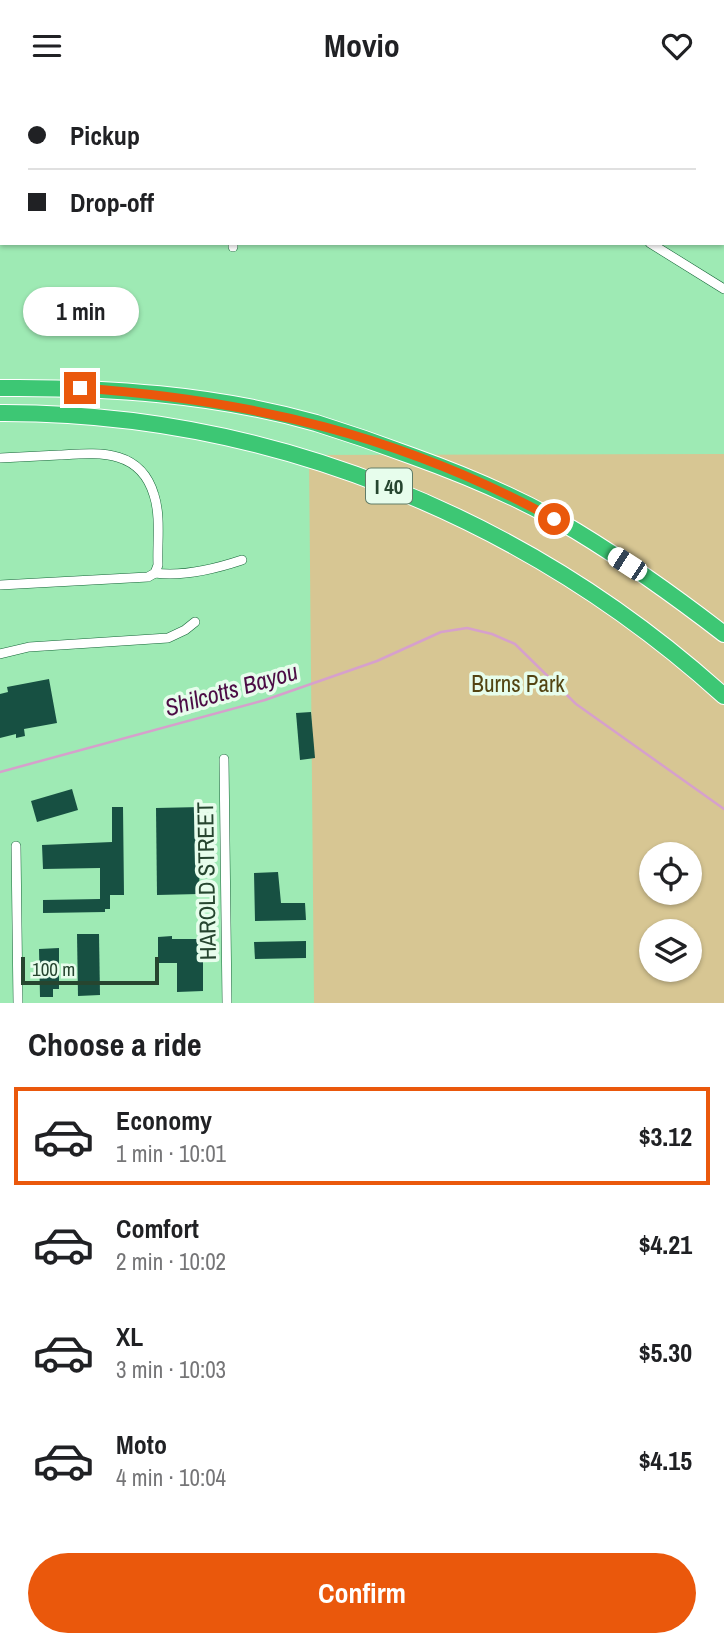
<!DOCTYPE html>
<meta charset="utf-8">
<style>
:root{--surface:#fff;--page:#f6f6f6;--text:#202124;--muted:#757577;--line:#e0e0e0;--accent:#ea580c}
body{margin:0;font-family:"Archivo Narrow",sans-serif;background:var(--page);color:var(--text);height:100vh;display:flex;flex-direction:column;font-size:26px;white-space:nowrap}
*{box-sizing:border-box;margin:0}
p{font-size:23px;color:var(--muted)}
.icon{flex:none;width:38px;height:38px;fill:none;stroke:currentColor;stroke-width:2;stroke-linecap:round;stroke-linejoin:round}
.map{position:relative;height:912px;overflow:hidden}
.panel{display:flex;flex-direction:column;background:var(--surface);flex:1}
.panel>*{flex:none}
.top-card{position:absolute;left:0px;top:0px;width:724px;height:154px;box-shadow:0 2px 5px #0004;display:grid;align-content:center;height:154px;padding:0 28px;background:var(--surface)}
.tools{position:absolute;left:639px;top:751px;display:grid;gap:14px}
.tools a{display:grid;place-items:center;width:63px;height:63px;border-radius:50%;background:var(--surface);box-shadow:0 2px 5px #0004;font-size:35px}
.scale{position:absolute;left:21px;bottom:18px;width:138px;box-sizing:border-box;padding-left:7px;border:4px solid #26452f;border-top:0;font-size:19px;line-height:24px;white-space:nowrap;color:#26452f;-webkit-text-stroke:5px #e7fdec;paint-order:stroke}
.end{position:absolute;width:32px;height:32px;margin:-16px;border:9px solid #ea580c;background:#fff;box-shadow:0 0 0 4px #fff}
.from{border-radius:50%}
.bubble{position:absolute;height:49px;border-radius:24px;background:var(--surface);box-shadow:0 2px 5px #0004;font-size:23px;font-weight:700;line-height:49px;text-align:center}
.car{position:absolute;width:21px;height:42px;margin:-21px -10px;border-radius:9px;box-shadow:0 0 5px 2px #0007;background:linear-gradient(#fff 24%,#345 0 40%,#fff 0 76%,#345 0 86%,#fff 0)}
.top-card b{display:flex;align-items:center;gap:24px;height:66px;font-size:26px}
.top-card b+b{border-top:2px solid var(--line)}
.top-card i{width:18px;height:18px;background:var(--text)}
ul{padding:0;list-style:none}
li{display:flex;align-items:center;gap:21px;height:98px;margin:0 14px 10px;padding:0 14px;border:4px solid transparent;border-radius:0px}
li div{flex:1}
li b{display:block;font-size:26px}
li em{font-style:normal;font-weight:700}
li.current{border-color:var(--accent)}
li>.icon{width:63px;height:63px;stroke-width:1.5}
h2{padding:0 28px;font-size:32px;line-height:84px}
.button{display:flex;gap:14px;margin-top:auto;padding:14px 28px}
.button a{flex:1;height:80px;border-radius:42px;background:var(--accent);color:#fff;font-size:28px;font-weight:700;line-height:80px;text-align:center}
header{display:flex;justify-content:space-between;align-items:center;height:91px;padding:0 28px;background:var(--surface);font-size:32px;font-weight:700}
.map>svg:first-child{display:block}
.green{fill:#d7c693;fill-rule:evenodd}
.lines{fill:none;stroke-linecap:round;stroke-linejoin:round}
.stream{stroke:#d6a0cc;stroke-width:2.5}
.building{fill:#175042}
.minor-casing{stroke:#136536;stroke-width:10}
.motorway-casing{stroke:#fff;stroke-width:18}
.minor{stroke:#fff;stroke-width:9}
.motorway{stroke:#3dc774;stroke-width:16}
.route{stroke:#ea580c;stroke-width:9}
.labels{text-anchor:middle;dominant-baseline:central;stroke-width:7;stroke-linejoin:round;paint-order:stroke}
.shield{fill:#e7fdec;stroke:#607c68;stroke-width:2}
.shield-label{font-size:21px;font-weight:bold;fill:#26452f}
.park-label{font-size:23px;fill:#534412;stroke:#e7fdec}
.street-label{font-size:23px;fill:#26452f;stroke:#e7fdec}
.water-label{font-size:24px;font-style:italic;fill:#4c0c45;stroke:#e7fdec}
</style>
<header><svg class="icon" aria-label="menu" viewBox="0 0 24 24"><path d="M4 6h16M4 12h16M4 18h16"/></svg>Movio<svg class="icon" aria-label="heart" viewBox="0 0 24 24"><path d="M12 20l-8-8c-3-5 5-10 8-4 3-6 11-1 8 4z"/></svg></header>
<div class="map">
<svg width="724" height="912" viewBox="0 0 724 912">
<rect width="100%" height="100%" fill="#9eeab4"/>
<path class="green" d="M724,363v549h-410l-5,-548zM651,763h39v39h-39zM651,840h39v38h-39z"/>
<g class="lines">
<polyline class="stream" points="0,681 265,609 377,570 441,541 467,537 492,543 515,553 576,613 724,718"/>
</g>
<g class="building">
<polygon points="49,588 57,632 24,638 25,645 16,647 16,643 0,647 0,603 8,601 7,596"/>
<polygon points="311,621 315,667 300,669 296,622"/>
<polygon points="72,698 78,719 37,731 31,710"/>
<polygon points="112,716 123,716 124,804 110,804 110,818 105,818 105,821 43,822 43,809 100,808 100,777 43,778 42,754 112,751"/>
<polygon points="201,716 199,803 157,804 156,717"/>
<polygon points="278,781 281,812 305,812 306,829 255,830 254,782"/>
<polygon points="77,843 99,843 100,904 78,905"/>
<polygon points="172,845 172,848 203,848 203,900 177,901 177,872 158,872 158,846"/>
<polygon points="306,850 306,867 255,868 254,851"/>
<polygon points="59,857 59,898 53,898 53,906 40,906 39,858"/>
</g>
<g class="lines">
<defs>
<g id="minor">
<polyline points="230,0 230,2"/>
<polyline points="330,0 330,2"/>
<polyline points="500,0 505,2"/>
<polyline points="723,81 724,82"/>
<polyline points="233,152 233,156"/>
<polyline points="650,152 724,198"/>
<path d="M0,367c20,-1 40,-2 59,-3 39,-2 81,-7 95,40 7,21 3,48 4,70l-3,8"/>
<path d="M155,482c29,4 60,-4 87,-13"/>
<polyline points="0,494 148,486 155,482"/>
<polyline points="0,563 29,556 168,547 185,539 195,531"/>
<polyline points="224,668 227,912"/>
<polyline points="16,755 18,912"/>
</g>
<g id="motorway">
<path d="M0,297c106,-1 214,6 316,35 32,10 64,21 96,33 56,20 112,44 164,75 51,31 100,66 148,103"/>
<path d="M0,322c268,-1 526,104 724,283"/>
</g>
</defs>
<use href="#minor" class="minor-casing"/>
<use href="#motorway" class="motorway-casing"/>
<use href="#minor" class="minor"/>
<use href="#motorway" class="motorway"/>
</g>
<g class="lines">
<path class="route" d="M80,297c172,12 322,48 474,131"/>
</g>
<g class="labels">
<rect class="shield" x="366" y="377.5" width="46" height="35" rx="5"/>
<g class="shield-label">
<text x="389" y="395">I 40</text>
</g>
<g class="park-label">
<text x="518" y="592">Burns Park</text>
</g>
<g class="street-label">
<text transform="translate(206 790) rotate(-91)">HAROLD STREET</text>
</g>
<g class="water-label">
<text transform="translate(231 598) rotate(-16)">Shilcotts Bayou</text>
</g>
</g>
</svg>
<div class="tools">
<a><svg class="icon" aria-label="locate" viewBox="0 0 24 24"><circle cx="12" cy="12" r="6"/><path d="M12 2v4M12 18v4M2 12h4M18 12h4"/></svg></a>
<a><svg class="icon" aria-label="layers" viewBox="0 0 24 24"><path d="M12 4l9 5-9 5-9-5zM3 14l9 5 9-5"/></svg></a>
</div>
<div class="scale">100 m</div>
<i class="end from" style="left:554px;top:428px"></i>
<i class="end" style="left:80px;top:297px"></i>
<div class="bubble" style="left:23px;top:196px;width:116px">1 min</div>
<i class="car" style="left:627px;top:473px;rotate:303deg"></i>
<div class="top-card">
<b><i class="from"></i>Pickup</b>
<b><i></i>Drop-off</b>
</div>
</div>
<section class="panel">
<h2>Choose a ride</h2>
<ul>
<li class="current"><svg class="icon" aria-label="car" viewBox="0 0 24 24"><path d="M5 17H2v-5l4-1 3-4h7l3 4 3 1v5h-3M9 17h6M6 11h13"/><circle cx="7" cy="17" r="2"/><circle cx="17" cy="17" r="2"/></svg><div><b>Economy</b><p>1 min · 10:01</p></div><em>$3.12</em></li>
<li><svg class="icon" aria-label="car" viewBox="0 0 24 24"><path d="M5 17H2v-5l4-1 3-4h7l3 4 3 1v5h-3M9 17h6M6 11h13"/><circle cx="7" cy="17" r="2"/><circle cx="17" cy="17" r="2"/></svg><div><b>Comfort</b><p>2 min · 10:02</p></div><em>$4.21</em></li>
<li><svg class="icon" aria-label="car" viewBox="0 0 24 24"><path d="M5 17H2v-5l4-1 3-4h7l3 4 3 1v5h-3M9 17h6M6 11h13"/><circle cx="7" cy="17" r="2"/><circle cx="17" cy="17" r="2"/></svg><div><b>XL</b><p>3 min · 10:03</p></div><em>$5.30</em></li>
<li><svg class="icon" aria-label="car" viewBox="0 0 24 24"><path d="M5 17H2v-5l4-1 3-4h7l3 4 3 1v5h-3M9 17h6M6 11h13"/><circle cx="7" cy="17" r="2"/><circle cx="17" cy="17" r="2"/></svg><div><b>Moto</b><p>4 min · 10:04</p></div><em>$4.15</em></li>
</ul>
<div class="button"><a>Confirm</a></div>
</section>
